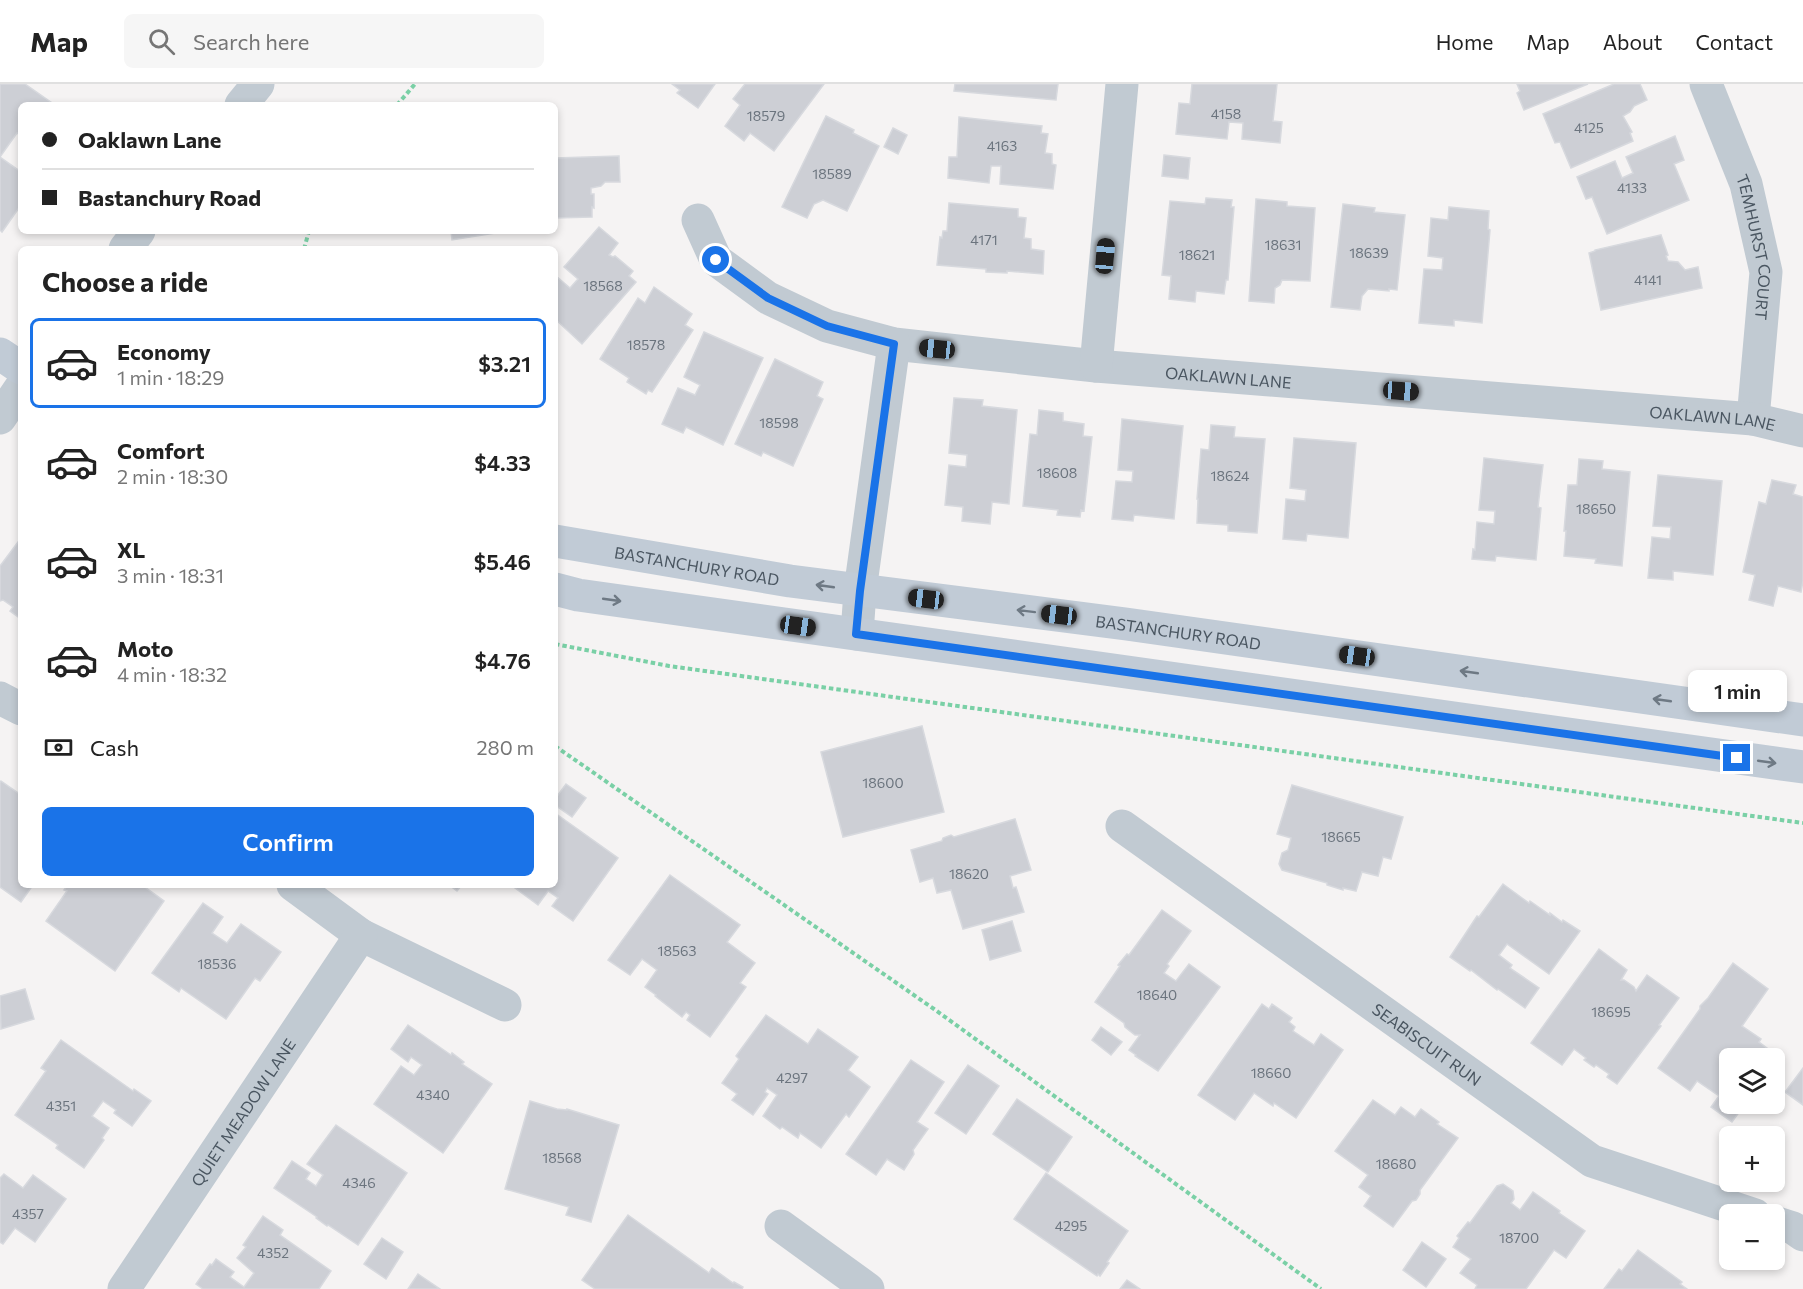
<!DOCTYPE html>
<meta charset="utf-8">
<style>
:root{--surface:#fff;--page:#f6f6f6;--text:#222;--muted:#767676;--line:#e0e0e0;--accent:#1a73e8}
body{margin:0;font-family:Commissioner,sans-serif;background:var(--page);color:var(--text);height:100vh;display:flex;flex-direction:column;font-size:22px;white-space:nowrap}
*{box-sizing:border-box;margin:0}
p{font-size:20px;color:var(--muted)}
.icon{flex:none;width:33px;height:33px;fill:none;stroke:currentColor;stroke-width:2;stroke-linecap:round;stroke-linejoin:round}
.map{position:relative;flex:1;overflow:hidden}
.panel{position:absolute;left:18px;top:162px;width:540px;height:642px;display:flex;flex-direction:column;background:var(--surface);border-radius:9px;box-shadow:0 3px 9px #0003}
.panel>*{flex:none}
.hud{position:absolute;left:18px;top:18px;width:540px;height:132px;border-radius:9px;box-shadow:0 3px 9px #0003;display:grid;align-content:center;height:132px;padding:0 24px;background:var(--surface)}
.fabs{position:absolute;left:1719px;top:964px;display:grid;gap:12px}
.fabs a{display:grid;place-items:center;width:66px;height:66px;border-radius:9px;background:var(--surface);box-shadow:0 3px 9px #0003;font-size:30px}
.end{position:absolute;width:27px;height:27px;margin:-14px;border:8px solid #1a73e8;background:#fff;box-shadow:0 0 0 3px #fff}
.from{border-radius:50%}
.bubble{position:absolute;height:42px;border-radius:9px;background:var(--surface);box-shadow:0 3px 9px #0003;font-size:20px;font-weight:600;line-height:42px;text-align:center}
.car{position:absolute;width:18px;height:36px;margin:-18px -9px;border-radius:8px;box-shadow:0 0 4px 2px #0007;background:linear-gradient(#222 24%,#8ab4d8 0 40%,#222 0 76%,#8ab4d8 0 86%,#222 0)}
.hud b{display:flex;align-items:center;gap:21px;height:57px;font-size:22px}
.hud b+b{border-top:2px solid var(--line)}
.hud i{width:15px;height:15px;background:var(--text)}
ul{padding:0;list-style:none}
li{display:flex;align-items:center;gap:18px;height:90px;margin:0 12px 9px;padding:0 12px;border:3px solid transparent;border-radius:9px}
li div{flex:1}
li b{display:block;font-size:22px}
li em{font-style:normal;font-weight:600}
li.selected{border-color:var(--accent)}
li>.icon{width:54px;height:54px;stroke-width:1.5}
h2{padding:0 24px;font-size:27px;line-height:72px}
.pay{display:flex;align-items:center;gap:15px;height:66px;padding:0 24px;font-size:22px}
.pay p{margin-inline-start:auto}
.cta{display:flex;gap:12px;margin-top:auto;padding:12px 24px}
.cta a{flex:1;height:69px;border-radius:9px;background:var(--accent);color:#fff;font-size:24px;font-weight:600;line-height:69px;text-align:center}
header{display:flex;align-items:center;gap:36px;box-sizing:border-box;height:84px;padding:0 30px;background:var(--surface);border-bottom:2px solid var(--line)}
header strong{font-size:28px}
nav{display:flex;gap:33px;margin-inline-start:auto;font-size:21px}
.search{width:420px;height:54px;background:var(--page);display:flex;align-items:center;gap:15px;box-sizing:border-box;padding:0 21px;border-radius:9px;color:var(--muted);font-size:22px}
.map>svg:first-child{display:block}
.building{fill:#cdcfd5;stroke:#d7d9de;stroke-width:1.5}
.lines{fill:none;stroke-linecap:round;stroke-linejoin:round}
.path{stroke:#7ad0a6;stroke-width:4;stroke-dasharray:4.5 3;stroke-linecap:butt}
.minor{stroke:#c1cad2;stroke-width:33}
.tertiary{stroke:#c1cad2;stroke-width:33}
.secondary{stroke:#c1cbd6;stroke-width:33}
.oneway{stroke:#6e7984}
.route{stroke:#1a73e8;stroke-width:8}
.labels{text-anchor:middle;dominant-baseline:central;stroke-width:5;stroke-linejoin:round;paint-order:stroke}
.number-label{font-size:14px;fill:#6b747e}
.street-label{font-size:16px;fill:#4a5661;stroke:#fff}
</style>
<header>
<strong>Map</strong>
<div class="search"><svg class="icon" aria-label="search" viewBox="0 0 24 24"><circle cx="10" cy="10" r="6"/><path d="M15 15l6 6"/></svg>Search here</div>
<nav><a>Home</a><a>Map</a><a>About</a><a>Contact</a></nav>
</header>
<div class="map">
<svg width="1803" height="1205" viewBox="0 0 1803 1205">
<rect width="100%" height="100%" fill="#f5f3f3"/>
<g class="building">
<polygon points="0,0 25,0 55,21 21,21 21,51 17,49 0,73"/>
<polygon points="672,0 715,0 698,24 677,9 680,6"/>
<polygon points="745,0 824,0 774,67 750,49 744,57 725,42 740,21 733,15"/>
<polygon points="955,0 1058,0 1056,16 954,7"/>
<polygon points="1192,0 1277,0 1273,37 1282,38 1280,59 1242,55 1243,39 1229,38 1227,55 1176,50 1179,19 1190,20"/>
<polygon points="1517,0 1588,0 1524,26 1517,9 1520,7"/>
<polygon points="1614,0 1640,0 1647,16 1634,22 1630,28 1623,32 1632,48 1630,49 1633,57 1571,84 1560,58 1555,59 1543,30"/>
<polygon points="826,32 854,46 853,49 879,62 847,127 823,116 814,120 807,134 782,123"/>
<polygon points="959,33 1042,42 1041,49 1048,50 1045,69 1052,70 1052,80 1056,81 1053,105 1000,100 1001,82 991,82 989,99 948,94 949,73 957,73"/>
<polygon points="893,44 907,51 898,70 884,63"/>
<polygon points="1675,52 1684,76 1674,80 1689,116 1607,150 1592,113 1586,115 1577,93 1615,77 1622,94 1633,89 1626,73"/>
<polygon points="1164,71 1190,74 1188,95 1162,92"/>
<polygon points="619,72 620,98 605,98 601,102 591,104 591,110 594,110 594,124 592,123 592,133 555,134 555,74"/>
<polygon points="0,73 21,88 21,121 2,148 0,146"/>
<polygon points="1206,114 1232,116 1231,123 1234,123 1228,196 1226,196 1224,210 1196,207 1195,218 1169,215 1171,192 1162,191 1170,117 1205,120"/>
<polygon points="1256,115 1287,118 1287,122 1315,124 1310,197 1282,196 1280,201 1275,204 1274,219 1249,217"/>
<polygon points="949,119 1018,125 1018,133 1026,134 1024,154 1031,155 1031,165 1044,167 1043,190 1007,187 1007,189 986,188 986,185 937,181 940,153 942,154 943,147 947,147"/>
<polygon points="1343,120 1375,124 1374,128 1405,131 1397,206 1389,205 1389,207 1368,205 1362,212 1360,226 1331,223"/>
<polygon points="1449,123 1489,127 1488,145 1490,146 1482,239 1454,236 1454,242 1419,239 1424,185 1442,186 1443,174 1428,172 1431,134 1448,136"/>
<polygon points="599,143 618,159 609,171 613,173 615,172 633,187 629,192 636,198 582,260 555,235 555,193 556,192 570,204 578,195 564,183"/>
<polygon points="451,147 508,147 452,156"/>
<polygon points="1661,151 1668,171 1666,172 1668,177 1678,178 1685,186 1698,183 1702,204 1601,226 1589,169 1595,167 1595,166"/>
<polygon points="654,203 692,230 685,241 693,246 652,308 648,306 646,310 627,298 629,294 600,275 638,214 645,219"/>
<polygon points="704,248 763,274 723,361 686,343 683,349 662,340 678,304 695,311 700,301 684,293"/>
<polygon points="775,275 823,298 817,312 823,315 793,382 763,368 761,372 735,360"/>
<polygon points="954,314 983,316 982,322 1017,326 1009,420 992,418 990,440 962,437 963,423 945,421 949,381 966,383 967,371 949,369"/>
<polygon points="1039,326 1063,329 1063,337 1084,340 1083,352 1092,353 1084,427 1081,426 1080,433 1057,431 1058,426 1023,422 1030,350 1037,351"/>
<polygon points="1122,335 1183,342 1174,435 1134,431 1133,437 1112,435 1116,397 1132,398 1133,387 1118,386"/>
<polygon points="1211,341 1235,343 1234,353 1265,355 1257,449 1228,447 1228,441 1197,439 1198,415 1197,415 1201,365 1209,366"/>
<polygon points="1294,354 1356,359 1348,454 1307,450 1306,457 1283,455 1286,415 1305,417 1306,406 1290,404"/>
<polygon points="1484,374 1543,381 1538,423 1541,424 1536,476 1496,472 1495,477 1472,475 1473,465 1475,466 1477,438 1494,440 1495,427 1479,426"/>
<polygon points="1579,375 1603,377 1602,385 1630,388 1622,482 1595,479 1596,475 1564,472 1566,447 1564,447 1568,401 1577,401"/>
<polygon points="1658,391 1722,397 1713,491 1673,487 1673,496 1648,494 1652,453 1670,455 1671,443 1653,442"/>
<polygon points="1772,396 1796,401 1793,410 1803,413 1803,497 1801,508 1778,502 1773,522 1749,516 1755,491 1743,488 1759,418 1766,420"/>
<polygon points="21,454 21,535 10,527 13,523 3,516 0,517 0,482"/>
<polygon points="922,642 944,728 843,753 821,668"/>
<polygon points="1,697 21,711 21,801 33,801 21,818 0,803 0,699"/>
<polygon points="566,700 586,714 572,733 555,721 555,715"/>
<polygon points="1292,701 1403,733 1391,775 1383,773 1378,792 1362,788 1356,807 1343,804 1343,806 1327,801 1327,799 1282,786 1279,780 1282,769 1288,766 1291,754 1277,750"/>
<polygon points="555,729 618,774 573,837 552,822 558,814 548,807 538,821 511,801 555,801"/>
<polygon points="1015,735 1031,786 1010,792 1013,804 1016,803 1024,828 963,845 951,806 937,809 933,794 920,798 911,766 942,757 943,754 951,751 954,753"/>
<polygon points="670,791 740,841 727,858 755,879 740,899 746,903 710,953 687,936 690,931 686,928 682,933 655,912 656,911 645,903 657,886 642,875 630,891 608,876"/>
<polygon points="1503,800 1529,819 1530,817 1550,831 1550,829 1562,838 1563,836 1580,847 1549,890 1507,860 1499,871 1512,881 1510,884 1539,904 1525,924 1498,905 1497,906 1471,886 1470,887 1450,873 1477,832 1479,833"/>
<polygon points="68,801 112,801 115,803 116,801 142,801 164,817 115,887 46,837 67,807 64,806"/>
<polygon points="449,801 462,801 457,807"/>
<polygon points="203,819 223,833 212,849 227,859 241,840 281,868 260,897 255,894 226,935 181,904 179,908 152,889"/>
<polygon points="1162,826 1191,847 1167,880 1169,882 1164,889 1176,897 1189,880 1220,903 1158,987 1135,972 1136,971 1129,966 1140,951 1135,951 1125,943 1124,939 1095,918 1120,882 1118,881 1127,870 1129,871"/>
<polygon points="1012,837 1021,867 990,876 982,846"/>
<polygon points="1599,865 1627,886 1621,896 1624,896 1634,903 1636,907 1647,891 1679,914 1659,941 1661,942 1617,1000 1607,993 1609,990 1596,981 1594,983 1584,976 1586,974 1574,965 1562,981 1531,959"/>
<polygon points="1733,879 1768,905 1742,942 1761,955 1759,958 1779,973 1774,979 1774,975 1730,975 1730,1020 1745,1020 1732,1038 1711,1023 1719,1012 1697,997 1690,1007 1658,984 1700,925 1700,922 1708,914"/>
<polygon points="25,905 34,935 1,945 0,912"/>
<polygon points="1262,920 1269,925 1272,920 1292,934 1289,938 1295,943 1293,947 1314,961 1321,950 1343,966 1296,1034 1274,1019 1273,1022 1254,1009 1235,1036 1198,1011"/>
<polygon points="766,931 808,960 818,945 858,973 848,986 870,1003 849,1033 846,1030 821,1064 800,1049 798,1054 782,1043 780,1045 763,1032 777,1011 767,1004 765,1008 768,1010 753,1031 732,1016 737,1010 722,999 739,975 736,972"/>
<polygon points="408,941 451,971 452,969 464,978 462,980 492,1000 443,1069 374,1020 401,982 414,991 422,981 411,973 408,978 391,965"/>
<polygon points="1101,943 1122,958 1111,971 1092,956"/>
<polygon points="61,956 133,1007 134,1005 151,1017 132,1042 114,1029 116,1026 103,1017 92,1032 109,1044 102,1054 104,1056 84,1084 56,1064 58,1061 15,1031 46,987 41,984"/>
<polygon points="911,976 944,998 917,1038 928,1045 913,1066 914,1070 904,1086 887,1075 876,1091 846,1070"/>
<polygon points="968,981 999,1002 966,1050 935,1029"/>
<polygon points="1803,984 1803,1021 1785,1008"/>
<polygon points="1017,1015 1072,1053 1048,1088 993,1050"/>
<polygon points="1373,1016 1395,1031 1401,1023 1415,1033 1421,1025 1439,1038 1437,1040 1458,1054 1420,1106 1420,1110 1416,1116 1412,1117 1393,1143 1364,1122 1371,1112 1359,1103 1368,1091 1335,1067"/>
<polygon points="530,1017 557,1025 567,1026 567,1025 619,1041 591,1138 566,1131 569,1123 505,1105"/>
<polygon points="336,1041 407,1089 358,1161 328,1141 327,1142 316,1134 317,1133 274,1104 292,1077 310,1089 306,1095 316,1102 323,1091 307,1080"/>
<polygon points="1046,1089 1128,1147 1107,1178 1109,1179 1100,1192 1098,1190 1097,1192 1014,1135"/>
<polygon points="4,1090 23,1104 33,1091 66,1115 35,1158 15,1144 3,1160 0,1158 0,1094"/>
<polygon points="1503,1100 1513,1107 1514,1115 1511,1119 1520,1126 1533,1108 1560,1127 1559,1129 1585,1147 1566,1174 1554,1166 1526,1205 1475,1205 1477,1201 1460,1189 1471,1175 1453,1163 1459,1154 1457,1152 1468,1138 1470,1139 1497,1102"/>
<polygon points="628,1131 709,1189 712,1184 733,1199 734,1198 743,1203 742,1205 595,1205 582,1196"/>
<polygon points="263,1132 283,1146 280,1151 331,1187 319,1205 203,1205 196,1200 210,1180 212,1181 216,1175 234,1188 230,1193 244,1203 254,1189 237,1174 246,1163 243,1161"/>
<polygon points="382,1154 403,1168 386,1195 364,1180"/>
<polygon points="1422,1158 1446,1175 1426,1203 1403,1186"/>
<polygon points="1638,1166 1682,1198 1680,1200 1687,1205 1604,1205 1619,1185 1622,1187"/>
<polygon points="418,1190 440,1205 408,1205"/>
<polygon points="1127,1196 1140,1205 1120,1205"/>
</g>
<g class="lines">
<g class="path">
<polyline points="397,21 415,0"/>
<polyline points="304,165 309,147"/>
<polyline points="555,560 669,582 1803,739"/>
<polyline points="555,662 934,925 1321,1205"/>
</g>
<g class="minor">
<path id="s1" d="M1706,0l40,100 20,88 -13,147"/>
<path id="s2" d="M698,136l18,40 52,38 59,28 67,18 202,22 657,53 50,12"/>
<polyline points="1096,282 1122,0"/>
<polyline points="857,550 860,507 894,260"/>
<polyline points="0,614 21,625"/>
<path id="s3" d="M1122,742l470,335 163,54"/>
<polyline points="293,801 361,851 505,921"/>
<polyline points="1774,1138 1793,1144 1803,1151"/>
<polyline points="781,1142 868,1205"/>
<path id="s4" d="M124,1205l237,-354"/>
</g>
<g class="tertiary">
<polyline points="241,21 258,0"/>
<polyline points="125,165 139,147"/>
<polyline points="0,334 21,303"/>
</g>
<g class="secondary">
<polyline points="0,270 21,284"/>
<path id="s5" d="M555,457l235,40 336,43 677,96"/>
<polyline points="555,505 578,511 1803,683"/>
</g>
</g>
<defs><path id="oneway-shaft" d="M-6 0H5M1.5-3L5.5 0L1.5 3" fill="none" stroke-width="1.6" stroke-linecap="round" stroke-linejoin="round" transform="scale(1.5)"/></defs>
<g class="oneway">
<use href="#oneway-shaft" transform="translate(825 502) rotate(-172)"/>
<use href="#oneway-shaft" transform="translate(612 516) rotate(8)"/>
<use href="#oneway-shaft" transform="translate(1026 527) rotate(-173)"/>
<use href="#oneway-shaft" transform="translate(1469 588) rotate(-172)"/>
<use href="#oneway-shaft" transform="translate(1662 616) rotate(-172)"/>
<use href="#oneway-shaft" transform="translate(1767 678) rotate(8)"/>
</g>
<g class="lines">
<polyline class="route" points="716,176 768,214 827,242 894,260 860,507 856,550 1737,674"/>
</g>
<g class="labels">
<g class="number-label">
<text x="1226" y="29">4158</text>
<text x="766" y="31">18579</text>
<text x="1589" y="43">4125</text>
<text x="1002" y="61">4163</text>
<text x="832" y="89">18589</text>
<text x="1632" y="103">4133</text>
<text x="984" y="155">4171</text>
<text x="1283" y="160">18631</text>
<text x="1369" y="168">18639</text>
<text x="1197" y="170">18621</text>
<text x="1648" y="195">4141</text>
<text x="603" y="201">18568</text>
<text x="646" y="260">18578</text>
<text x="779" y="338">18598</text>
<text x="1057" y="388">18608</text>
<text x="1230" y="391">18624</text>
<text x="1596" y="424">18650</text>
<text x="883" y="698">18600</text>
<text x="1341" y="752">18665</text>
<text x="969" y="789">18620</text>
<text x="677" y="866">18563</text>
<text x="217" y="879">18536</text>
<text x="1157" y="910">18640</text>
<text x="1611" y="927">18695</text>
<text x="1271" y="988">18660</text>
<text x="792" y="993">4297</text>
<text x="433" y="1010">4340</text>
<text x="61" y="1021">4351</text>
<text x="562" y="1073">18568</text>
<text x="1396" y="1079">18680</text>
<text x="359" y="1098">4346</text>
<text x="28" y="1129">4357</text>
<text x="1071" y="1141">4295</text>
<text x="1519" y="1153">18700</text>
<text x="273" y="1168">4352</text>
</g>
<g class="street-label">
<text stroke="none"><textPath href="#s1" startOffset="172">TEMHURST COURT</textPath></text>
<text stroke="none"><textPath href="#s2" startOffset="579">OAKLAWN LANE</textPath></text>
<text stroke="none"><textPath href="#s2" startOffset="1065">OAKLAWN LANE</textPath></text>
<text stroke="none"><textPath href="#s5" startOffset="144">BASTANCHURY ROAD</textPath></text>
<text stroke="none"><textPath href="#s5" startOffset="630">BASTANCHURY ROAD</textPath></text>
<text stroke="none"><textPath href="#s3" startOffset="375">SEABISCUIT RUN</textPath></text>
<text stroke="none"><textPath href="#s4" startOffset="213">QUIET MEADOW LANE</textPath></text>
</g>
</g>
</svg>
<div class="fabs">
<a><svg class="icon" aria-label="layers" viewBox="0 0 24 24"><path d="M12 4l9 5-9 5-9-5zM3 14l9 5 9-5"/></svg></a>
<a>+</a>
<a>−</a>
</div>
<i class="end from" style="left:716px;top:176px"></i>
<i class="end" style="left:1737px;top:674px"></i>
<div class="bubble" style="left:1688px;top:586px;width:99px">1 min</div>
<i class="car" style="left:1105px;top:172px;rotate:5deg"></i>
<i class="car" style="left:937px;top:265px;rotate:276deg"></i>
<i class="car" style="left:1401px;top:307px;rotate:94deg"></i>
<i class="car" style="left:926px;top:515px;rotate:277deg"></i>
<i class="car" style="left:1059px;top:531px;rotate:277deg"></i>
<i class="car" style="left:798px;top:542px;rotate:98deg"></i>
<i class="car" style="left:1357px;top:572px;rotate:278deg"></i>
<div class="hud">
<b><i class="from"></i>Oaklawn Lane</b>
<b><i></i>Bastanchury Road</b>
</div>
<section class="panel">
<h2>Choose a ride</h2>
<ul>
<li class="selected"><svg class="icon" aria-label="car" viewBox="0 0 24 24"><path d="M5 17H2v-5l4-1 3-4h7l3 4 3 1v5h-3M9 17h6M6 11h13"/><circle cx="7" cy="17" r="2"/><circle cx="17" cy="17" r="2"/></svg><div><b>Economy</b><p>1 min · 18:29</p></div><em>$3.21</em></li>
<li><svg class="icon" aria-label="car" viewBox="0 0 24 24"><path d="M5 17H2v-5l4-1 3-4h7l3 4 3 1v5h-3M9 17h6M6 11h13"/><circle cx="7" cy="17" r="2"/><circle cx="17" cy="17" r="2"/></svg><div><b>Comfort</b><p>2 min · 18:30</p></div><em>$4.33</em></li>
<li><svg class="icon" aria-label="car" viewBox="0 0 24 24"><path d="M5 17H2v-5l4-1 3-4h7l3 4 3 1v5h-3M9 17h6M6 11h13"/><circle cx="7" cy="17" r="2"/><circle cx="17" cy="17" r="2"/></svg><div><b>XL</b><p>3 min · 18:31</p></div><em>$5.46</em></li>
<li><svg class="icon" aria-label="car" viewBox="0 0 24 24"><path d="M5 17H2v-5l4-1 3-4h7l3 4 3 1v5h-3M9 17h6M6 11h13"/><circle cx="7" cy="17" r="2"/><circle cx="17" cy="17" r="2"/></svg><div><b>Moto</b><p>4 min · 18:32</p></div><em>$4.76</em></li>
</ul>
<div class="pay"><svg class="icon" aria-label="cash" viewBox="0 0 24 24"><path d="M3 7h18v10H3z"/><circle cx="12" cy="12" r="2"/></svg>Cash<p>280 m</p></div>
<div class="cta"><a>Confirm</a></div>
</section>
</div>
